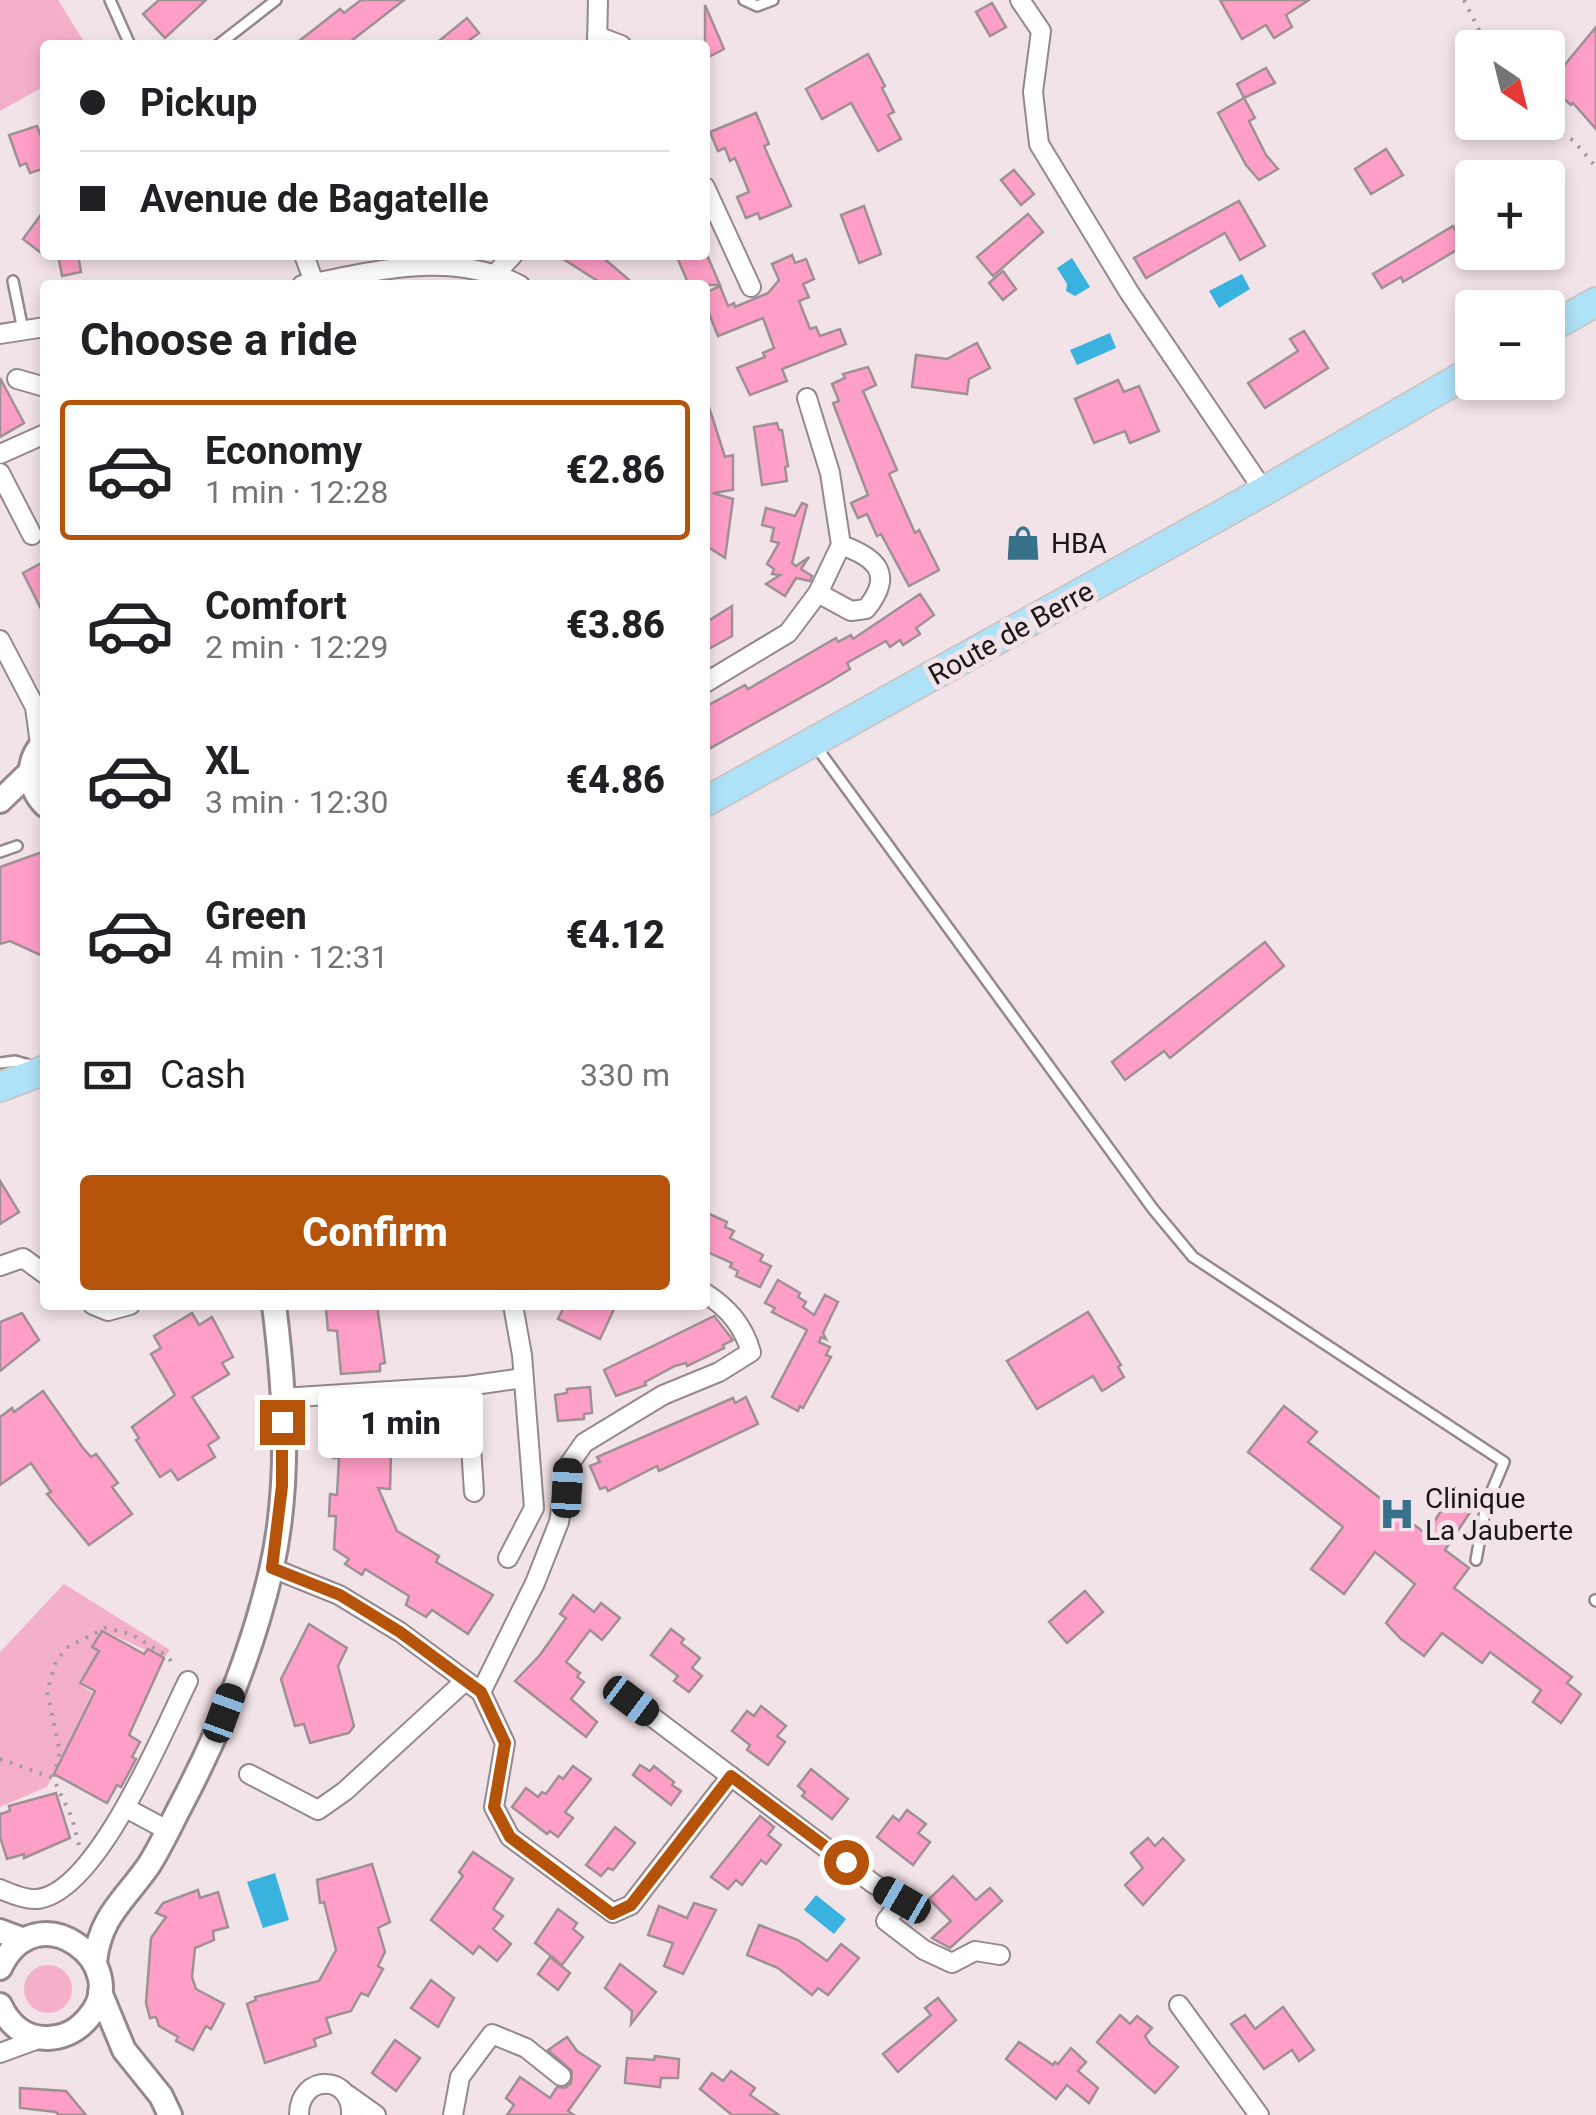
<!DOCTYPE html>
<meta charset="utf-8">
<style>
:root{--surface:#fff;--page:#f2f2f2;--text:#202124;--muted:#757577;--line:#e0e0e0;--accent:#b45309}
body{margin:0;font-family:Roboto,sans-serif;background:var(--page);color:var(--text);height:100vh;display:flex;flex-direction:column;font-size:38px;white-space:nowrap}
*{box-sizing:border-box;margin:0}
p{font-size:32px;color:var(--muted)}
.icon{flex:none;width:55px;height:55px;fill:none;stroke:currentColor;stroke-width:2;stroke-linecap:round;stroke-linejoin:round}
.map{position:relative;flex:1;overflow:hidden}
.drawer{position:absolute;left:40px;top:280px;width:670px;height:1030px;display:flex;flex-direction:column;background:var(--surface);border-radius:10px;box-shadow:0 5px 15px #0003}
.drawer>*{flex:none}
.banner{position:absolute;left:40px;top:40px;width:670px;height:220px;border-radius:10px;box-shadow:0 5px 15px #0003;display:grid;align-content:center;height:220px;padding:0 40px;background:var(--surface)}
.needle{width:65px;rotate:145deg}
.controls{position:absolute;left:1455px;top:30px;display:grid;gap:20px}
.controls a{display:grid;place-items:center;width:110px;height:110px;border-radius:10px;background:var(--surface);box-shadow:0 5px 15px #0003;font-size:50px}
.end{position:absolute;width:45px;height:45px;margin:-22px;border:12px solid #b45309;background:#fff;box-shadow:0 0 0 5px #fff}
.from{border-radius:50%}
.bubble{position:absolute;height:70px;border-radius:10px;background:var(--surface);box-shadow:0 5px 15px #0003;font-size:32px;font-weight:800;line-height:70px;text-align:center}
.car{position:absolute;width:30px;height:60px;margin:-30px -15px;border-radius:12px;box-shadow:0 0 8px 2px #0007;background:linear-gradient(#222 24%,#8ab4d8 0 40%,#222 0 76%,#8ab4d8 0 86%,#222 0)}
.banner b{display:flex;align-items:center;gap:35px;height:95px;font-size:38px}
.banner b+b{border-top:2px solid var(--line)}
.banner i{width:25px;height:25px;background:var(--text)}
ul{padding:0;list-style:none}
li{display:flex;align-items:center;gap:30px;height:140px;margin:0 20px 15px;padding:0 20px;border:5px solid transparent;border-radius:10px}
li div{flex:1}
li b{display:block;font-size:38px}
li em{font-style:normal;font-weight:800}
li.on{border-color:var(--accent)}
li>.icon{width:90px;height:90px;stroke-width:1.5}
h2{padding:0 40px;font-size:45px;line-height:120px}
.pay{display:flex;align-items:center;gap:25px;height:110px;padding:0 40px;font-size:38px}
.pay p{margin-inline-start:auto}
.cta{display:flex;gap:20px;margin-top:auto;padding:20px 40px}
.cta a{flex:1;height:115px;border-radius:10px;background:var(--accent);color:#fff;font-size:40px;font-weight:800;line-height:115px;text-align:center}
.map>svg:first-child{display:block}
.green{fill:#f4b0ca}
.water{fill:#39b2e0}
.building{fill:#ff9ec6;stroke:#9e9095;stroke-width:2.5}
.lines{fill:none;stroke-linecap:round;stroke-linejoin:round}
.service-casing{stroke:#95888d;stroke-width:14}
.minor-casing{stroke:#95888d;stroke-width:22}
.tertiary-casing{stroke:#95888d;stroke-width:28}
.primary-casing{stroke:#c8c7c8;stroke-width:32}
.path{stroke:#a2979b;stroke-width:4;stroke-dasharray:2.5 8;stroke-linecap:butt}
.service{stroke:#fff;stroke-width:9}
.minor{stroke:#fff;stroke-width:18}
.tertiary{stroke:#fff;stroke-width:22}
.primary{stroke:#aee2f8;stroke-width:28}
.route{stroke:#b45309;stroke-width:12}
.labels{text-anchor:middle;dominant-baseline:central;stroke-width:10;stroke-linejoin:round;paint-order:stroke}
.poi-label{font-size:28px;fill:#1b1618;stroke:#f2e3e8;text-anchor:start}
.street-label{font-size:28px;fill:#1b1618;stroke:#f2e3e8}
</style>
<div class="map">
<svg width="1596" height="2115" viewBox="0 0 1596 2115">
<rect width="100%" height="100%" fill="#f2e3e8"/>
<g class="green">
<polygon points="0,0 58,0 86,45 45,45 45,86 0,111"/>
<polygon points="64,1584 170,1650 164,1658 101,1630 91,1647 98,1652 78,1683 92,1693 47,1787 0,1807 0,1652"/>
<circle cx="48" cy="1989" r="24"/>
</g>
<g class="water">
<polygon points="1072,258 1090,287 1075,296 1066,291 1067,284 1057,268"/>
<polygon points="1242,274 1250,289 1219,308 1209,291"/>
<polygon points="1110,333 1116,348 1077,365 1070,350"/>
<polygon points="275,1873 289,1920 263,1928 247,1882"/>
<polygon points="816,1895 846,1919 834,1934 804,1910"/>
</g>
<g class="building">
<polygon points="159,0 206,0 165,38 143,14"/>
<polygon points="361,0 404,0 346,45 294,45 340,9 344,13"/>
<polygon points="1220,0 1309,0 1286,15 1292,27 1274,38 1266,25 1242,39"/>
<polygon points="992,3 1006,27 990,36 976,12"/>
<polygon points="705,5 724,49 705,59"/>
<polygon points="467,18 479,33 463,45 434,45"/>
<polygon points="1596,27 1596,129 1573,103 1571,105 1548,85"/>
<polygon points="868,54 885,86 882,88 894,112 888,115 901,139 878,151 851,103 822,119 806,89"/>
<polygon points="1266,68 1275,83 1244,98 1237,84"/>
<polygon points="1244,98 1255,118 1249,121 1266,155 1278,169 1259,180 1246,165 1218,113"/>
<polygon points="756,113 769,144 764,146 791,206 760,219 758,213 746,218 737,197 749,192 735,158 730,161 725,148 718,151 710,132"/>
<polygon points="37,126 45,147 45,168 30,173 26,163 20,166 9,135"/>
<polygon points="1386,149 1403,175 1371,194 1355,169"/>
<polygon points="1014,170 1034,194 1021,205 1001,180"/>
<polygon points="1239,201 1265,246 1240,260 1225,233 1146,278 1134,258"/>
<polygon points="864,206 881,254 859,263 841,215"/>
<polygon points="45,209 45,256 23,239"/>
<polygon points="1028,214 1043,232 993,276 977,257"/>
<polygon points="1453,226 1465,245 1403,282 1401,277 1382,288 1373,274"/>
<polygon points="58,255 78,255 81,272 62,276"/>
<polygon points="557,255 600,255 635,285 604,285"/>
<polygon points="676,255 707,255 720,285 689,285"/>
<polygon points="792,255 795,263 806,259 814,279 803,284 809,297 799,301 810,329 816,327 820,336 840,329 846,344 782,369 787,381 750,395 737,368 765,357 763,353 774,348 763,318 718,336 705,303 705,293 720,286 728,306 734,303 735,307 768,293 779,280 772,264"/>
<polygon points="1003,271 1016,289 1003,300 989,283"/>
<polygon points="1304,331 1328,368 1265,408 1248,383 1298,351 1290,339"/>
<polygon points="977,343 990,368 969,379 967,394 912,387 916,355 947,359"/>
<polygon points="868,367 876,385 863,391 897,470 889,474 915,533 919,530 939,570 909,586 881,534 877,536 867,514 858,518 851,503 868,495 833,403 839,401 832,384 845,378 843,374"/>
<polygon points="0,378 24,423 0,437"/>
<polygon points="1118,380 1124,392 1139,386 1159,431 1130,443 1125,431 1094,443 1075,399"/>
<polygon points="705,407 709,407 725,457 733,455 733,490 713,493 733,499 725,558 705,545"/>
<polygon points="777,423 779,430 782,430 788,466 785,467 787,481 762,485 754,427"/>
<polygon points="802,503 807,505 792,563 796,566 809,557 801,569 812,576 810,581 796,578 785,596 766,584 780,575 772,574 774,569 767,564 779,543 771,541 774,528 762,525 766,508 795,516"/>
<polygon points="45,561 45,617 23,573"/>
<polygon points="920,594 934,615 916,628 920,634 903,645 900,640 890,647 886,641 847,663 850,669 827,683 705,751 705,707 745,685 748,689 836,638 838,642 851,635 853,639"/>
<polygon points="732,606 732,636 705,651 705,623"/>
<polygon points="45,851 45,957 10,941 0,944 0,867"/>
<polygon points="1265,942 1284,966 1170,1058 1164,1051 1125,1080 1112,1062"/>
<polygon points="0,1181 19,1212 0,1224"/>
<polygon points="705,1212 727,1222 725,1227 734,1231 730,1238 763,1255 760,1261 771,1266 760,1287 736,1276 738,1271 730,1267 732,1263 705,1251"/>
<polygon points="778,1280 800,1293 798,1297 806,1302 803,1307 814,1315 825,1295 838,1302 823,1333 826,1339 821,1337 819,1342 830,1347 826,1355 831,1357 803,1408 800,1406 798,1411 772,1397 807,1330 772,1312 775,1308 765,1303"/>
<polygon points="340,1305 377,1305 385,1363 380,1364 380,1371 341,1374 337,1331 328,1330 326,1309"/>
<polygon points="565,1305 616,1305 600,1339 558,1319"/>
<polygon points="1088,1312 1121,1365 1118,1367 1124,1377 1102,1391 1093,1376 1037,1409 1007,1361"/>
<polygon points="22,1313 39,1340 0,1371 0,1322"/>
<polygon points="192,1313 199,1325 212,1317 233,1357 222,1363 229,1374 192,1397 219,1438 208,1445 215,1457 178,1480 171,1470 160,1477 136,1440 139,1438 132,1427 175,1395 151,1354 161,1348 154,1336"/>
<polygon points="714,1316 733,1340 723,1345 724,1348 687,1366 686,1363 675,1366 645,1382 646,1385 616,1396 604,1370"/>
<polygon points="590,1387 592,1413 584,1414 584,1419 558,1421 555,1395 567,1393 567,1389"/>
<polygon points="43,1391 83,1448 91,1457 96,1454 118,1483 112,1487 132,1514 89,1545 47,1494 51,1492 31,1463 0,1485 0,1417 12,1408 14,1412"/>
<polygon points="746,1397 758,1424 659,1471 657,1466 608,1491 606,1487 600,1489 590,1466 600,1462 597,1457 733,1398 735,1403"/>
<polygon points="387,1404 386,1421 392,1422 390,1489 378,1488 397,1531 439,1556 436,1562 493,1595 468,1634 432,1610 426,1617 406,1605 409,1596 365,1569 362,1575 345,1564 349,1559 334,1549 336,1516 329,1516 330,1494 337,1495 339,1458 333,1458 335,1419 341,1419 341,1410 368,1411 369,1405"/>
<polygon points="1284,1406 1317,1432 1308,1442 1426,1534 1456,1488 1477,1502 1445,1550 1469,1568 1454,1588 1572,1677 1567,1683 1581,1694 1561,1723 1533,1702 1541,1690 1490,1652 1482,1663 1442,1633 1424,1656 1401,1639 1386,1623 1415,1584 1375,1552 1344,1594 1311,1569 1343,1527 1248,1452"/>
<polygon points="1085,1591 1103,1612 1067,1643 1049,1622"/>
<polygon points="573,1595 594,1612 601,1603 620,1618 602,1640 590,1630 566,1662 580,1673 577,1677 584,1682 571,1699 597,1722 586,1737 515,1681 540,1655 566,1618 560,1614"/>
<polygon points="309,1624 347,1648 338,1666 354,1726 349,1733 310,1743 304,1724 295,1726 281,1679"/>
<polygon points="671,1629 684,1639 681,1643 700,1658 692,1668 702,1676 689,1692 674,1681 678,1676 651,1655"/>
<polygon points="102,1631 144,1654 148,1649 164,1658 129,1735 140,1742 132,1757 136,1759 121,1787 117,1785 107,1803 54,1774 95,1691 80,1683 99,1651 92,1647"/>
<polygon points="761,1706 786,1726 777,1736 785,1742 768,1765 747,1750 750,1745 732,1731 747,1711 754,1716"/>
<polygon points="640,1765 650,1771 654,1766 674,1782 672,1785 681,1791 671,1805 633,1775"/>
<polygon points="573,1766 591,1779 565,1812 573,1818 558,1837 550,1831 547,1834 512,1807 526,1788 538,1797 542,1792 546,1794 559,1776 563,1779"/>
<polygon points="811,1769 848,1799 832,1819 802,1796 805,1792 798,1786"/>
<polygon points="56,1793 70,1838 24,1858 24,1854 7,1859 0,1837 0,1814 10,1811 9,1806"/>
<polygon points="907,1810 926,1824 918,1833 930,1842 913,1865 877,1837 893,1816 899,1821"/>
<polygon points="760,1816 774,1827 768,1835 781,1845 766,1864 761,1860 742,1885 736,1880 728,1889 711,1877"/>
<polygon points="615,1827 635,1843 613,1870 608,1868 601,1876 586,1865"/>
<polygon points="1148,1838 1155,1846 1163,1838 1184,1860 1143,1905 1125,1885 1143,1868 1131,1853"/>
<polygon points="473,1852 513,1879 493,1909 503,1916 493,1929 511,1944 497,1961 479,1946 473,1954 431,1920 463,1876 459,1872"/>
<polygon points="372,1864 390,1922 378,1928 385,1952 378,1966 383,1969 368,1996 361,1993 351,2011 326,2018 331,2033 314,2039 316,2046 265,2063 247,2004 256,2000 255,1997 319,1981 336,1950 324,1902 320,1903 317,1880"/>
<polygon points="953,1876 976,1900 990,1888 1002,1901 950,1948 932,1938 951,1921 929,1899"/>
<polygon points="198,1890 200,1898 218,1892 228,1927 213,1931 214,1940 195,1948 192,1977 196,1989 224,2004 211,2029 206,2026 193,2050 176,2041 178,2037 159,2026 156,2017 150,2018 146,2003 151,1938 166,1917 156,1913 163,1903"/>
<polygon points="694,1903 716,1910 683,1974 664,1966 673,1943 648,1935 659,1906 687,1918"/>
<polygon points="558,1909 577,1923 573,1929 583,1937 562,1965 535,1943"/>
<polygon points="759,1925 798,1940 827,1961 841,1944 859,1958 828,1995 818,1988 812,1995 778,1968 747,1955"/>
<polygon points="550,1957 570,1973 558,1990 538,1974"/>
<polygon points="620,1964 656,1992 631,2024 632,2011 605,1988"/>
<polygon points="431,1980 454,1998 438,2027 411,2008"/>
<polygon points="938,1998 956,2020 898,2072 883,2054 931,2015 925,2008"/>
<polygon points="1283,2007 1314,2050 1299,2061 1292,2050 1264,2069 1231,2024 1245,2015 1255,2029"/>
<polygon points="1120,2015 1130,2024 1137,2016 1152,2028 1145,2036 1150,2044 1178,2067 1155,2093 1097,2042"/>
<polygon points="567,2037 577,2051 600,2066 568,2111 574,2115 507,2115 514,2105 506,2098 520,2077 550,2098 557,2087 565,2088 571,2083 572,2071 548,2050"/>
<polygon points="395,2040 420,2058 396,2091 372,2073"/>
<polygon points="1019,2042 1053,2065 1055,2062 1058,2064 1071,2048 1086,2062 1078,2071 1098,2088 1089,2103 1067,2085 1056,2099 1006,2059"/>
<polygon points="655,2056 679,2059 678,2078 661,2078 660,2087 625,2083 627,2058 654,2060"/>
<polygon points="731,2071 755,2088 750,2095 779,2115 732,2115 700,2089 712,2073 723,2081"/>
<polygon points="20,2088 66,2091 86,2115 59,2115 56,2112 20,2108"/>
</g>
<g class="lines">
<defs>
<g id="service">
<polyline points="110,0 130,45"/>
<polyline points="744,0 757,6 773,0"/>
<polyline points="218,45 276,0"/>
<polyline points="13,281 23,330"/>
<polyline points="815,745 1153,1209 1193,1257 1504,1462 1486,1505 1476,1560"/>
<polyline points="0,852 17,846"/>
<polyline points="0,1063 15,1061 33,1066"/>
<polyline points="1595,1600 1596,1601"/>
</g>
<g id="minor">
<polyline points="1020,0 1041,31 1033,92 1039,144 1129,292 1264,491"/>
<polyline points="597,36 621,45"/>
<polyline points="597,45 598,0"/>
<polyline points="705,187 751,287"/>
<polyline points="304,255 315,285"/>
<polyline points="496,273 513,255"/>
<path d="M302,285c74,-13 146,-36 218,0"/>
<polyline points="0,334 45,327"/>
<polyline points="17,379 45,387"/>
<polyline points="0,454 45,434"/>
<polyline points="0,473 32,535"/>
<path d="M818,593l33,18 15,-2c28,-34 12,-51 -25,-64"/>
<polyline points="0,640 35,707 40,744"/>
<polyline points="705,683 788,633 818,593 841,545 830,473 807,398"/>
<polyline points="0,1266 23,1258 45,1274"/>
<polyline points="93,1305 108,1311 130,1305"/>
<polyline points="467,1386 523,1378"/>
<polyline points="282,1398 467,1386 474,1492"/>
<polyline points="508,1558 534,1508 522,1355 513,1305"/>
<path d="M272,1568l67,27 61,37 81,60 54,-109 24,-61 9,-56 16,-23 79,-48 56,-23 32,-20c-8,-27 -23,-44 -46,-59"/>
<polyline points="481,1692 505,1743 494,1807 510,1837 613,1913 631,1905 731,1776"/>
<polyline points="631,1701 874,1884 902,1900 886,1921 924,1950 952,1963 975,1951 1000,1955"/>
<polyline points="249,1774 318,1810 345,1791 465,1681"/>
<polyline points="126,1808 167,1830"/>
<path d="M0,1889c9,4 27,11 37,10 60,-6 126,-168 151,-218"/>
<polyline points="1179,2005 1259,2115"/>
<polyline points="0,2053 41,2038"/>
<polyline points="348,2095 376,2115"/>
<path d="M299,2115c0,-42 54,-41 52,0"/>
<polyline points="453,2115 460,2077 492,2034 526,2048 561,2076"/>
</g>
<g id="tertiary">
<path d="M45,741c-19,19 -19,44 0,64"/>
<polyline points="0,801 30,772"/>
<polyline points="0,1931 24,1940"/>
<path d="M95,1962c5,-46 29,-61 54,-97 12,-19 22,-41 32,-60 39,-74 71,-153 90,-234 20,-86 14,-180 3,-266"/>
<path d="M0,1968c37,-79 136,-2 88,50 -11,13 -23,19 -40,20 -23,1 -39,-14 -48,-33"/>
<polyline points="100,1992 124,2050 161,2096 170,2115"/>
</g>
<g id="primary">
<polyline points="1548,329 1596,302"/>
<polyline points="705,802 1264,491 1472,371"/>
<polyline points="0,1087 45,1070"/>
</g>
</defs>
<use href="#service" class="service-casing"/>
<use href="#minor" class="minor-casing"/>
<use href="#tertiary" class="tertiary-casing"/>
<use href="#primary" class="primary-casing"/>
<g class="path">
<polyline points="1464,0 1488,48"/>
<polyline points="1544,122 1574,141 1596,167"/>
<polyline points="0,1759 53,1778"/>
<polyline points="79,1845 72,1818 53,1778 60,1752 47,1692 55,1664 66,1648 105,1628 131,1634 167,1656 175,1666"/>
</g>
<use href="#service" class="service"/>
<use href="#minor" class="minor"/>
<use href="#tertiary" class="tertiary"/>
<use href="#primary" class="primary"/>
</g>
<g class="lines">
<polyline class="route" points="282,1422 282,1486 272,1568 340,1595 400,1632 481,1692 505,1743 494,1807 510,1837 612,1914 631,1905 731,1776 846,1862"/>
</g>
<defs>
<symbol id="shop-bare" viewBox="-9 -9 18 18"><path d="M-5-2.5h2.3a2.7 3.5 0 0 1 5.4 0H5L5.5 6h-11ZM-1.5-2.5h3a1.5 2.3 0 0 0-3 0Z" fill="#37718a" stroke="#f2e3e8" stroke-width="2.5" paint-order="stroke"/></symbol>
<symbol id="hospital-bare" viewBox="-9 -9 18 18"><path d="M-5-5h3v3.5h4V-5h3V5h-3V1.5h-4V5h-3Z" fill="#37718a" stroke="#f2e3e8" stroke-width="2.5" paint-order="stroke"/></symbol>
</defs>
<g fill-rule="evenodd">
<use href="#shop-bare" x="998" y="518" width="50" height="50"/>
<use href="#hospital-bare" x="1372" y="1489" width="50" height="50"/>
</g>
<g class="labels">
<g class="poi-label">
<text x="1051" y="543">HBA</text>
<text x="1425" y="1498">Clinique<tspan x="1425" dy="32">La Jauberte</tspan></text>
</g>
<g class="street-label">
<text transform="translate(1011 633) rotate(-29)">Route de Berre</text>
</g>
</g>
</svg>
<div class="controls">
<a><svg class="needle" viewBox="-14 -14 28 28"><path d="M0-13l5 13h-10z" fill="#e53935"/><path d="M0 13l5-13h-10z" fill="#757577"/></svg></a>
<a>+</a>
<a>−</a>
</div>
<i class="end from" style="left:846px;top:1862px"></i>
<i class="end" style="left:282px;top:1422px"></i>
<div class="bubble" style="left:318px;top:1388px;width:165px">1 min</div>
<i class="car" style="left:567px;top:1488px;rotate:3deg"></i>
<i class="car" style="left:631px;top:1701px;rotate:127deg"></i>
<i class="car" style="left:224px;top:1713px;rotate:20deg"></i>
<i class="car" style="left:902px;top:1900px;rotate:300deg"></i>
<div class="banner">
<b><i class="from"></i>Pickup</b>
<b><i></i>Avenue de Bagatelle</b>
</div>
<section class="drawer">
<h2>Choose a ride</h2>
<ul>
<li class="on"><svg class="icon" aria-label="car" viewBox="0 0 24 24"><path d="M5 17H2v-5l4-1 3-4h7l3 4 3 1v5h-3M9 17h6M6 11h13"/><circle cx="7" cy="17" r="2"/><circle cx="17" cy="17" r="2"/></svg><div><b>Economy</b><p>1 min · 12:28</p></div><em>€2.86</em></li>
<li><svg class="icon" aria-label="car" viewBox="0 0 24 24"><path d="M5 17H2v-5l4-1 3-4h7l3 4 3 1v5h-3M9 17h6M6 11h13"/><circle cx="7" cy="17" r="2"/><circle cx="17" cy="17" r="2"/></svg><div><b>Comfort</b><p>2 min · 12:29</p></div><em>€3.86</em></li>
<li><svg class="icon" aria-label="car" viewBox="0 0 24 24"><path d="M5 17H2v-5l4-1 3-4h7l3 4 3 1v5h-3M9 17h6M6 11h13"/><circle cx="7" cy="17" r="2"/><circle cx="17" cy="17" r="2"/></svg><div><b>XL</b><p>3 min · 12:30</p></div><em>€4.86</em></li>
<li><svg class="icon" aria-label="car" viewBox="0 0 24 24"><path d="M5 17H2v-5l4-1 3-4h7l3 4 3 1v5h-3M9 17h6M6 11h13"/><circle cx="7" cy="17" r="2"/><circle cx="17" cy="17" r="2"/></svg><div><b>Green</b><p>4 min · 12:31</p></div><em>€4.12</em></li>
</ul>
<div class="pay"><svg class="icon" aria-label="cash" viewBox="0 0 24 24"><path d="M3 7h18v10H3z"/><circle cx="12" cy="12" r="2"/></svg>Cash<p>330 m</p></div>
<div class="cta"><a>Confirm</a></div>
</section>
</div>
